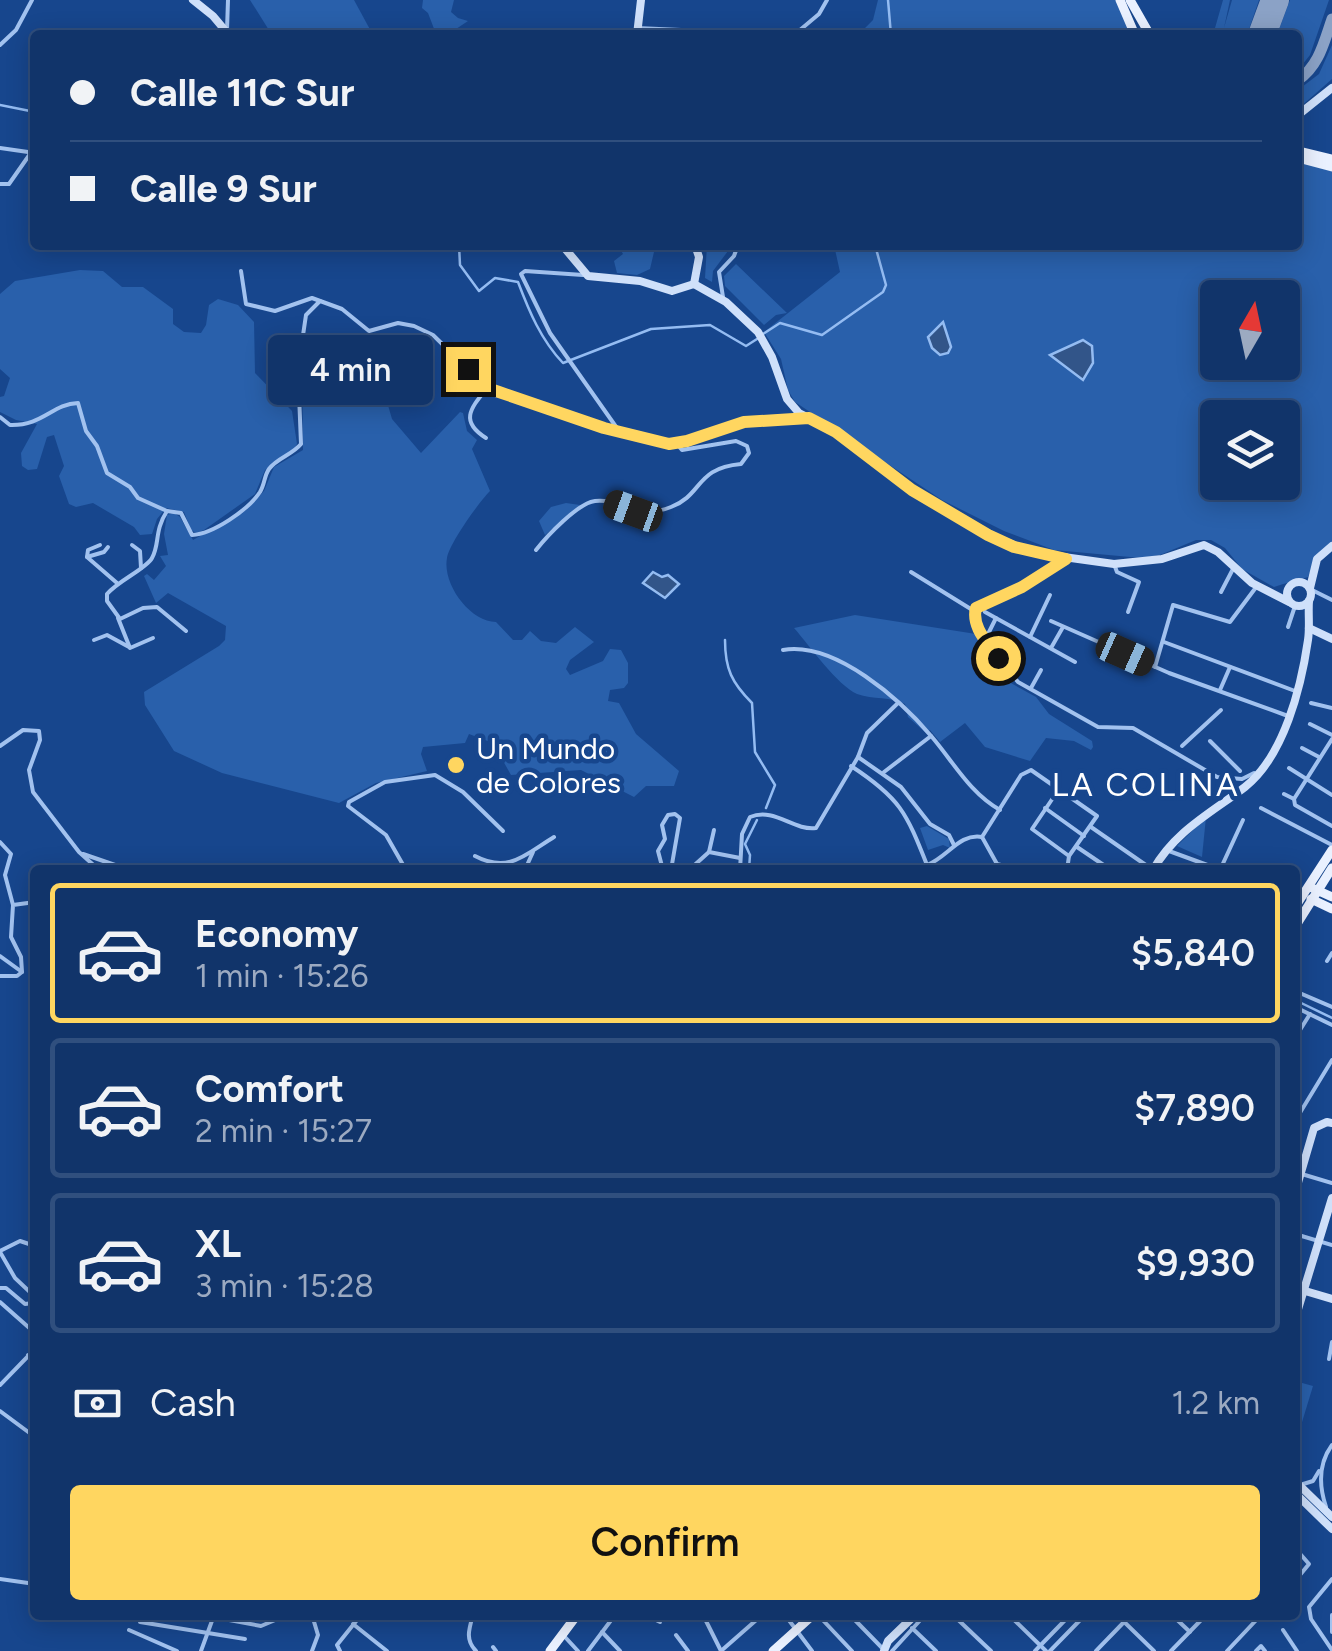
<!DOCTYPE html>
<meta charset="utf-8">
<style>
:root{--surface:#11346a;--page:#1a3c70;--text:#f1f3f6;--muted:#9caac1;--line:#304f7e;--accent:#ffd660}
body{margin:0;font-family:Figtree,sans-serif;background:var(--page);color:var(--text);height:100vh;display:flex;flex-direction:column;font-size:38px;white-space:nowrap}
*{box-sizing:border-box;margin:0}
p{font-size:32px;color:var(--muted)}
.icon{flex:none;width:55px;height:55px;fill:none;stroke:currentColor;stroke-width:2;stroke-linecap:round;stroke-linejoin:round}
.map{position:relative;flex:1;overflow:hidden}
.details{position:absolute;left:30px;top:865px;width:1270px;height:755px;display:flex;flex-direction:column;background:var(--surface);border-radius:10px;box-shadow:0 5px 25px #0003,0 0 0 2px var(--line)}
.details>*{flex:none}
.guide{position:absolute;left:30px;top:30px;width:1272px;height:220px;border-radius:10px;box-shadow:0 5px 25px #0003,0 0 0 2px var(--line);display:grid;align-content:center;height:220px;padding:0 40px;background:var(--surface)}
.needle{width:65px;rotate:9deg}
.buttons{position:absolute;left:1200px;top:280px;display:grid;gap:20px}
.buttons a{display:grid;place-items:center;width:100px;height:100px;border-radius:10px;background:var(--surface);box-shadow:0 5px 25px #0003,0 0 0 2px var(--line);font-size:50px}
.end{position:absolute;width:45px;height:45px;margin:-22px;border:12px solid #ffd660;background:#111;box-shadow:0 0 0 5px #111}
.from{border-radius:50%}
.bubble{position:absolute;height:70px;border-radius:10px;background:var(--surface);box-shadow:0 5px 25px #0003,0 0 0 2px var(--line);font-size:32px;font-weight:600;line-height:70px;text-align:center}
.car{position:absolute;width:30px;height:60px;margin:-30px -15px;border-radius:12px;box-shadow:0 0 8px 2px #0007;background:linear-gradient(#222 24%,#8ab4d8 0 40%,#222 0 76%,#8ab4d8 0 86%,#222 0)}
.guide b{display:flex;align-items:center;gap:35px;height:95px;font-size:38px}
.guide b+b{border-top:2px solid var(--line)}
.guide i{width:25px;height:25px;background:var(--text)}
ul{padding:18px 0 0;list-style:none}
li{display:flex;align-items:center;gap:30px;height:140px;margin:0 20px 15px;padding:0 20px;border:5px solid var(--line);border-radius:10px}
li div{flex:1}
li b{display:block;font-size:38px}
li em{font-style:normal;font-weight:600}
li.selected{border-color:var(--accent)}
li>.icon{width:90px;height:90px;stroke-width:1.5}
.pay{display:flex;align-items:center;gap:25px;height:110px;padding:0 40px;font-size:38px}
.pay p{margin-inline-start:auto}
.action{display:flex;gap:20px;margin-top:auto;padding:20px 40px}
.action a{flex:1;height:115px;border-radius:10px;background:var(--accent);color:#111;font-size:40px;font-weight:600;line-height:115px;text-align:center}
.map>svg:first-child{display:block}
.green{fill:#2960ab;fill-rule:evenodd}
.water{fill:#325589;stroke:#94bcf2;stroke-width:2.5}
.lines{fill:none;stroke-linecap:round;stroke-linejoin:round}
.stream{stroke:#94bcf2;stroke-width:2.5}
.taxiway{stroke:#8ba2c6;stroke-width:11}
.runway{stroke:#8ba2c6;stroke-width:28}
.street{stroke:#a2c2ef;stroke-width:4}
.secondary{stroke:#cfe0fa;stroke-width:8}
.primary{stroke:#eaf1ff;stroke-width:9}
.route{stroke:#ffd660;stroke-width:12}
.poi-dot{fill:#ffd660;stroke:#17468d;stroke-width:4}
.labels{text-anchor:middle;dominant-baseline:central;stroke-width:9;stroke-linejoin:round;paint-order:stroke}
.poi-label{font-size:30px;fill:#fff;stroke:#17468d;text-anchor:start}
.neighbourhood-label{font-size:32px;letter-spacing:2.5px;fill:#fff;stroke:#17468d}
</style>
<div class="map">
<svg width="1332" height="1651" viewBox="0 0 1332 1651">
<rect width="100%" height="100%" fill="#17468d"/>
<g class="green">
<polygon points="250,0 354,0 373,35 272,35"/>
<polygon points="423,0 454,0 451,12 458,18 468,21 447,35 436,34 428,13 422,8"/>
<polygon points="878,0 1117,0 1132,35 858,35 873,20"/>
<polygon points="1223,0 1230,0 1224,28 1232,0 1259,0 1247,35 1213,35"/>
<polygon points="1290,0 1329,0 1310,55 1298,70 1298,35 1277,35"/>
<polygon points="1332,45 1332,79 1298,109 1298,90 1319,74"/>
<path d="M1298,161l34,9v376l-15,11 -9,20c-11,4 -23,6 -34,10l-32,-18 -17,-21 -14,-8h-15l-36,15 -19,3 -87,-8 -50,-19 -62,-31 -147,-98 -7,-12 -7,-31 -17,-27 76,-60 -6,-27h464zM1218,298h64v64h-64zM1218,418h64v64h-64z"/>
<polygon points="618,245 678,245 654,252 650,269 637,275 617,273 614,261 623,254"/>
<polygon points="707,245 731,247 713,271 712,282 705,278"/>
<polygon points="736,264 787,313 776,315 764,325 725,286 724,276"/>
<polygon points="80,270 103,271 122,287 143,287 173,309 173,324 184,332 201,333 206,325 209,305 218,299 238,305 254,322 255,373 292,411 297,444 292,452 265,470 255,494 204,530 196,533 191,530 184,512 166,508 157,519 152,534 140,535 134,527 93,503 76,507 69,504 59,476 64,466 54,435 47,437 37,469 28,470 22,466 21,453 37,424 16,420 0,412 0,397 4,396 10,378 0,369 0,294 15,281"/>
<path d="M302,363l21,14 11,-9 17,-1 34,28 7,24 29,34 39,-41 3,1 4,18 10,9 -5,9 18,42c-11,11 -41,53 -43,67 -5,26 23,64 49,64l17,18h9l8,-9 11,10 15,2 19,-16 19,15 -24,18 -4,9 4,6 33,-14 7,-12 11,1 7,13v20l-4,5 -14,2 -2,11 11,2 17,31 43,37 -5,15h-28l-12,11 -53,-27 -70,5 -18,-32 -24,-9 -4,9 -42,4 -2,7 6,17 -51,12 -37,20 -117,-30 -48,-22 -29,-46 -1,-13 75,-46 6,-6 1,-14 -58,-33 -12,10 -12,-27 3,-2 7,6 12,-14 -6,-10 8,-1 -4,-21 3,-19 7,-2 6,4 13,23 53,-30 18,-19 10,-24 29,-17z"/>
<polygon points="566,503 580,505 545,535 539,521 551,507"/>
<path d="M855,615l121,19 33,48 27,15 13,17 43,27 1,6 -2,3 -17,-9 -28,-3 -16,23 -45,-14 -20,-24 -25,19 -10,-12 -4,3 -18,-16 -3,-13c-14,-8 -32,-4 -48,-10 -20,-9 -47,-48 -63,-66z"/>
<polygon points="1206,817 1202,857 1177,846"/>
<polygon points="927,826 949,839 950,848 943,845 928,850 920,828"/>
<polygon points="1295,1381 1313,1386 1299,1432 1295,1431"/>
</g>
<g class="water">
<polygon points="943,322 951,347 948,353 940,355 932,348 928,337"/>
<polygon points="1083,340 1092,346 1093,363 1083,380 1050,355"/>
<polygon points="653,572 662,577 668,575 679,584 665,598 643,583"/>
</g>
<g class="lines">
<g class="stream">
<polyline points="888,0 891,35"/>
<polyline points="0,105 35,112"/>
<path d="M459,245l1,20 19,26 16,-13 23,4c11,29 23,58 45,81l88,-34 59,-4 36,21 11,-7"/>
<polyline points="763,334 780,323 822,335 883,292 886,285 875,245"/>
<path d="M725,640c0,29 7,43 27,63l3,49 20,33 -9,23"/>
<polyline points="749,870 750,855 745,844 757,820"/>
<polyline points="1295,1000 1332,1018"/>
</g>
<path class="taxiway" d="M1298,80c21,-14 26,-38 34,-61"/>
<polyline class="runway" points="1262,35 1275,0"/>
<g class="street">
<polyline points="637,28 725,32 731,35"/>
<polyline points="227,30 228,0"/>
<polyline points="794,35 819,14 827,0"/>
<polyline points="0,45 16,30 32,0"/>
<polyline points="0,148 35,153"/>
<polyline points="0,184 9,184 30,154"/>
<polyline points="241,271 246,304 275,311 312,298 342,309 369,331 398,323 414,326 433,335 487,388 595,425 659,442 681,442 752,420 806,419"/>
<polyline points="583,275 525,271 521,274 550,333 619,431"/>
<polyline points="723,297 719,272 734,256 738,245"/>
<path d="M0,417l10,8c33,1 42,-21 68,-22l8,28 11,15 10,27 23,14 8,11 29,13"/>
<path d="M486,438c-27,-17 -15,-30 1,-50"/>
<polyline points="100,545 88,550 87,557 117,583"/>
<polyline points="132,545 140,551 141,568"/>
<path d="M536,550c11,-14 42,-47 59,-49 27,-3 41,20 76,6 32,-12 24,-39 70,-43l8,-11 -2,-7 -11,-5 -54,9 -6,-7"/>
<polyline points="87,557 104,552 108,547"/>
<polyline points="1066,559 1022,587 974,611 983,639 1018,682 1098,727 1133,728 1217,777 1242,779 1254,773"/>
<polyline points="1114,564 1117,572 1139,582 1128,612"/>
<polyline points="911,572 974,611"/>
<polyline points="1310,589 1332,600"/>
<polyline points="1221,592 1234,567"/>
<polyline points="985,612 1075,662"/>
<polyline points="118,618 130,648 153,638"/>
<polyline points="1051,621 1169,673 1288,716"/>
<polyline points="1288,627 1295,606"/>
<path d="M186,631l-29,-24 -14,1 -23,11 -13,-18v-7c12,-14 39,-25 45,-36 8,-14 2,-27 15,-47l14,2 11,22c21,-1 56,-25 68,-43 5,-8 4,-16 9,-23 8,-11 23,-14 32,-25l-3,-75 8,-54 14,-14"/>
<polyline points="1030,637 1050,595"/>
<polyline points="94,640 107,635 129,647"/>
<polyline points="985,640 996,618"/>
<polyline points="1164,642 1295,691"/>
<polyline points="1051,648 1063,627"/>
<path d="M783,650c52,-9 118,50 149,87 22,26 38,56 68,73"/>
<polyline points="1155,667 1173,605 1230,622 1257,586"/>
<polyline points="1031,688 1041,670"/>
<polyline points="1220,690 1230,667"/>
<polyline points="1311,703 1332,708"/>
<polyline points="1310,724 1332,735"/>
<polyline points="1210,741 1240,771"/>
<polyline points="0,746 23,730 39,731 40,740 29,770 33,792 79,852 99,870"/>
<polyline points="1182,746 1221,710"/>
<polyline points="1302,748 1319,757"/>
<polyline points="858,757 901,787 930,824 949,835 954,845"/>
<path d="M851,766c49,32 55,46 76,99"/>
<polyline points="1289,768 1332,795"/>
<polyline points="884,772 931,736"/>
<polyline points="1222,779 1231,789 1230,795"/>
<polyline points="1059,789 1032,829 1069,856"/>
<polyline points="1284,794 1294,799 1295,805 1332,826"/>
<polyline points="1294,799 1332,739"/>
<polyline points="1045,808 1084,836"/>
<polyline points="1261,808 1332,845"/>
<polyline points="1091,827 1153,870"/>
<polyline points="714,830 709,852 740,858"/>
<polyline points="982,837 1021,775 1031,770 1097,816 1069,856 1067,870"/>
<polyline points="982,837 997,864 1021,870"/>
<polyline points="0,842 11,854 5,875 13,905"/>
<polyline points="1077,847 1111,870"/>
<polyline points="1169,851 1221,870"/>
<polyline points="533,852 528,863 530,867 570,865 571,870"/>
<polyline points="83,854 118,866 155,870"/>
<path d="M475,856c34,18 51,-2 79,-19"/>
<polyline points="406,870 386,835 348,806 349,802 385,782 435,775 463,792 503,831"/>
<polyline points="663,870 658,851 665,839 662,825 668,815 675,814 680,818 671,870"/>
<polyline points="689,870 709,852"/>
<path d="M740,870l2,-36 8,-17c25,-10 43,14 66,11l42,-71 9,-24 31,-30"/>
<path d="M929,870l-2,-5c21,-8 32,-32 55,-28"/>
<polyline points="1220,870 1243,820"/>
<polyline points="0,956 22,972"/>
<polyline points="1327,961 1332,953"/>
<polyline points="0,976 17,976 22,972 21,957 11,937 13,905 35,902"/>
<polyline points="1295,991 1332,1007"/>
<polyline points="1295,1007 1332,1025"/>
<polyline points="1295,1038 1310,1014"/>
<polyline points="1295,1121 1332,1060"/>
<polyline points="1295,1172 1332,1183"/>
<polyline points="1295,1234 1332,1245"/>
<polyline points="0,1251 20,1241 35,1246"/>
<polyline points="0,1252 15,1278 32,1294 33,1303 25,1304 6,1288 0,1288"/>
<polyline points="0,1302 35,1333"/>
<polyline points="28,1355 35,1363"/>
<polyline points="1329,1359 1332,1342"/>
<polyline points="0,1385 35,1349"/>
<polyline points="0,1411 35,1437"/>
<polyline points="1300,1485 1313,1481 1319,1471"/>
<path d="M1326,1507c-7,-21 -8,-43 6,-62"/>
<polyline points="1295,1548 1309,1564 1295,1581"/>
<polyline points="0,1579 35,1584"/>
<polyline points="1332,1579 1309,1607 1311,1619 1332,1650"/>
<polyline points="202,1615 261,1626 280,1618 314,1620"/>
<polyline points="312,1615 318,1635 312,1651"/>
<path d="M473,1615c-4,14 -8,25 3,36"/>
<polyline points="646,1615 660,1622"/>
<polyline points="703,1615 721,1651"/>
<polyline points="785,1615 812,1651"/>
<polyline points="818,1615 852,1651"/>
<polyline points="850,1615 884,1650"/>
<polyline points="953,1615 991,1651"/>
<polyline points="1009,1615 1046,1651"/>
<polyline points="1117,1615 1154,1651"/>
<polyline points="1172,1615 1190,1632"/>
<polyline points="1332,1615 1332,1632"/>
<polyline points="140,1622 245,1639"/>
<polyline points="353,1624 387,1651"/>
<polyline points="912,1628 936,1651"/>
<polyline points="129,1630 177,1651"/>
<polyline points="1283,1630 1297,1651"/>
<polyline points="602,1632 620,1651"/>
<polyline points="676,1635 688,1651"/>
<polyline points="565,1637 578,1651"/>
<polyline points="493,1647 496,1651"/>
<polyline points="201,1651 213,1618"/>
<polyline points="340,1651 337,1645 361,1615"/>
<polyline points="588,1651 615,1615"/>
<polyline points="721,1651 762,1615"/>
<polyline points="892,1651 925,1615"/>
<polyline points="1035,1651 1070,1615"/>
<polyline points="1050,1651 1085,1615"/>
<polyline points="1096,1651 1124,1622"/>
<polyline points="1171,1651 1206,1615"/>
<polyline points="1227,1651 1261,1615"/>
<polyline points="1256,1651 1261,1646 1265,1651"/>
</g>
<g class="secondary">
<polyline points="193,0 213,16 229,35"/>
<polyline points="637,35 641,0"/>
<polyline points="1298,115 1332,88"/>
<polyline points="562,245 588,276 640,281 672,291 694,284"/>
<polyline points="694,284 726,302 758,332 772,357 787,399 799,413 836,432 912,490 988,535 1035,553 1114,564 1162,559 1204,545 1218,552 1252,583 1289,602"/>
<polyline points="694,284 699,257 695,245"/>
<circle cx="1299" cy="594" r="12"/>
<polyline points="1310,588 1317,559 1332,546"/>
<polyline points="1309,628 1332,639"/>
<path d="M1153,870c22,-39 58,-57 92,-83 39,-31 56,-99 63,-147 2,-13 0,-26 1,-39"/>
<polyline points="1295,1193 1314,1128 1327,1122 1332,1123"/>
<polyline points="1295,1288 1332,1299"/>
<polyline points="1295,1319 1332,1198"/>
<polyline points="1295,1481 1332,1517"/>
<polyline points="1295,1493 1332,1529"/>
<polyline points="884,1651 888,1641 915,1615"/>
</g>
<g class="primary">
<polyline points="1120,0 1135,35"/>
<polyline points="1130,0 1150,35"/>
<polyline points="1298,151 1332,159"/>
<polyline points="1298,158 1332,167"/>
<polyline points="1312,888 1332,897"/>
<polyline points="1311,899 1332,909"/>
<polyline points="1295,907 1332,850"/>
<polyline points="1295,927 1332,868"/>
<polyline points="550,1651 577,1615"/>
<polyline points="773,1651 813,1615"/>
</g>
</g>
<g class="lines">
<path class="route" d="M468,369l19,19 12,4 105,36 65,16 18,-3 57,-19 65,-4 27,14 76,58 76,45 26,12 52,12 -44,28 -46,21c-5,19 12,35 22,50"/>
</g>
<circle class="poi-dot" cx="456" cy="765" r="10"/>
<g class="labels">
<g class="poi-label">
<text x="476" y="748">Un Mundo<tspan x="476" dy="34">de Colores</tspan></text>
</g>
<g class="neighbourhood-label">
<text x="1146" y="785">LA COLINA</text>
</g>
</g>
</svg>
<div class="buttons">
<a><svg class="needle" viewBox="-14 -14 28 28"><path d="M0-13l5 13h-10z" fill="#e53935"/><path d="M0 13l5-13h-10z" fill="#9caac1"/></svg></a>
<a><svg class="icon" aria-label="layers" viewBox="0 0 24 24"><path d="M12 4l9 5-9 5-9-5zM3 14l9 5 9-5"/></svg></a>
</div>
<i class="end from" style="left:998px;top:658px"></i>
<i class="end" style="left:468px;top:369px"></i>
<div class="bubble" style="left:268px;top:335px;width:165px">4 min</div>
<i class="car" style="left:633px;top:511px;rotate:290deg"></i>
<i class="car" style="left:1125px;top:654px;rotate:114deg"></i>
<div class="guide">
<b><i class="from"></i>Calle 11C Sur</b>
<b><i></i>Calle 9 Sur</b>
</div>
<section class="details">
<ul>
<li class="selected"><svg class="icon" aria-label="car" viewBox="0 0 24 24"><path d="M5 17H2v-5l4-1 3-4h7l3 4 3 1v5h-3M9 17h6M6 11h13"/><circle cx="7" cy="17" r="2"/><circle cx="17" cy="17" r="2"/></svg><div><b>Economy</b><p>1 min · 15:26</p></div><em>$5,840</em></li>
<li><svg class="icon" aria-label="car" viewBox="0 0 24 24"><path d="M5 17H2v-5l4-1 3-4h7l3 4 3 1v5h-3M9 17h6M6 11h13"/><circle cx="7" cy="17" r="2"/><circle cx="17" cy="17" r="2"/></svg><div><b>Comfort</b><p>2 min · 15:27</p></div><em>$7,890</em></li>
<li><svg class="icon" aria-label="car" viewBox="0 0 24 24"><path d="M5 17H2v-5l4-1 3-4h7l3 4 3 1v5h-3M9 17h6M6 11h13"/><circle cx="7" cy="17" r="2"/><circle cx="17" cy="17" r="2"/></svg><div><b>XL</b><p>3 min · 15:28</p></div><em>$9,930</em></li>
</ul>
<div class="pay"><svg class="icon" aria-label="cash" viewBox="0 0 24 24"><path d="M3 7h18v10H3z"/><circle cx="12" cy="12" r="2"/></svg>Cash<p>1.2 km</p></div>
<div class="action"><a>Confirm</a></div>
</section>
</div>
